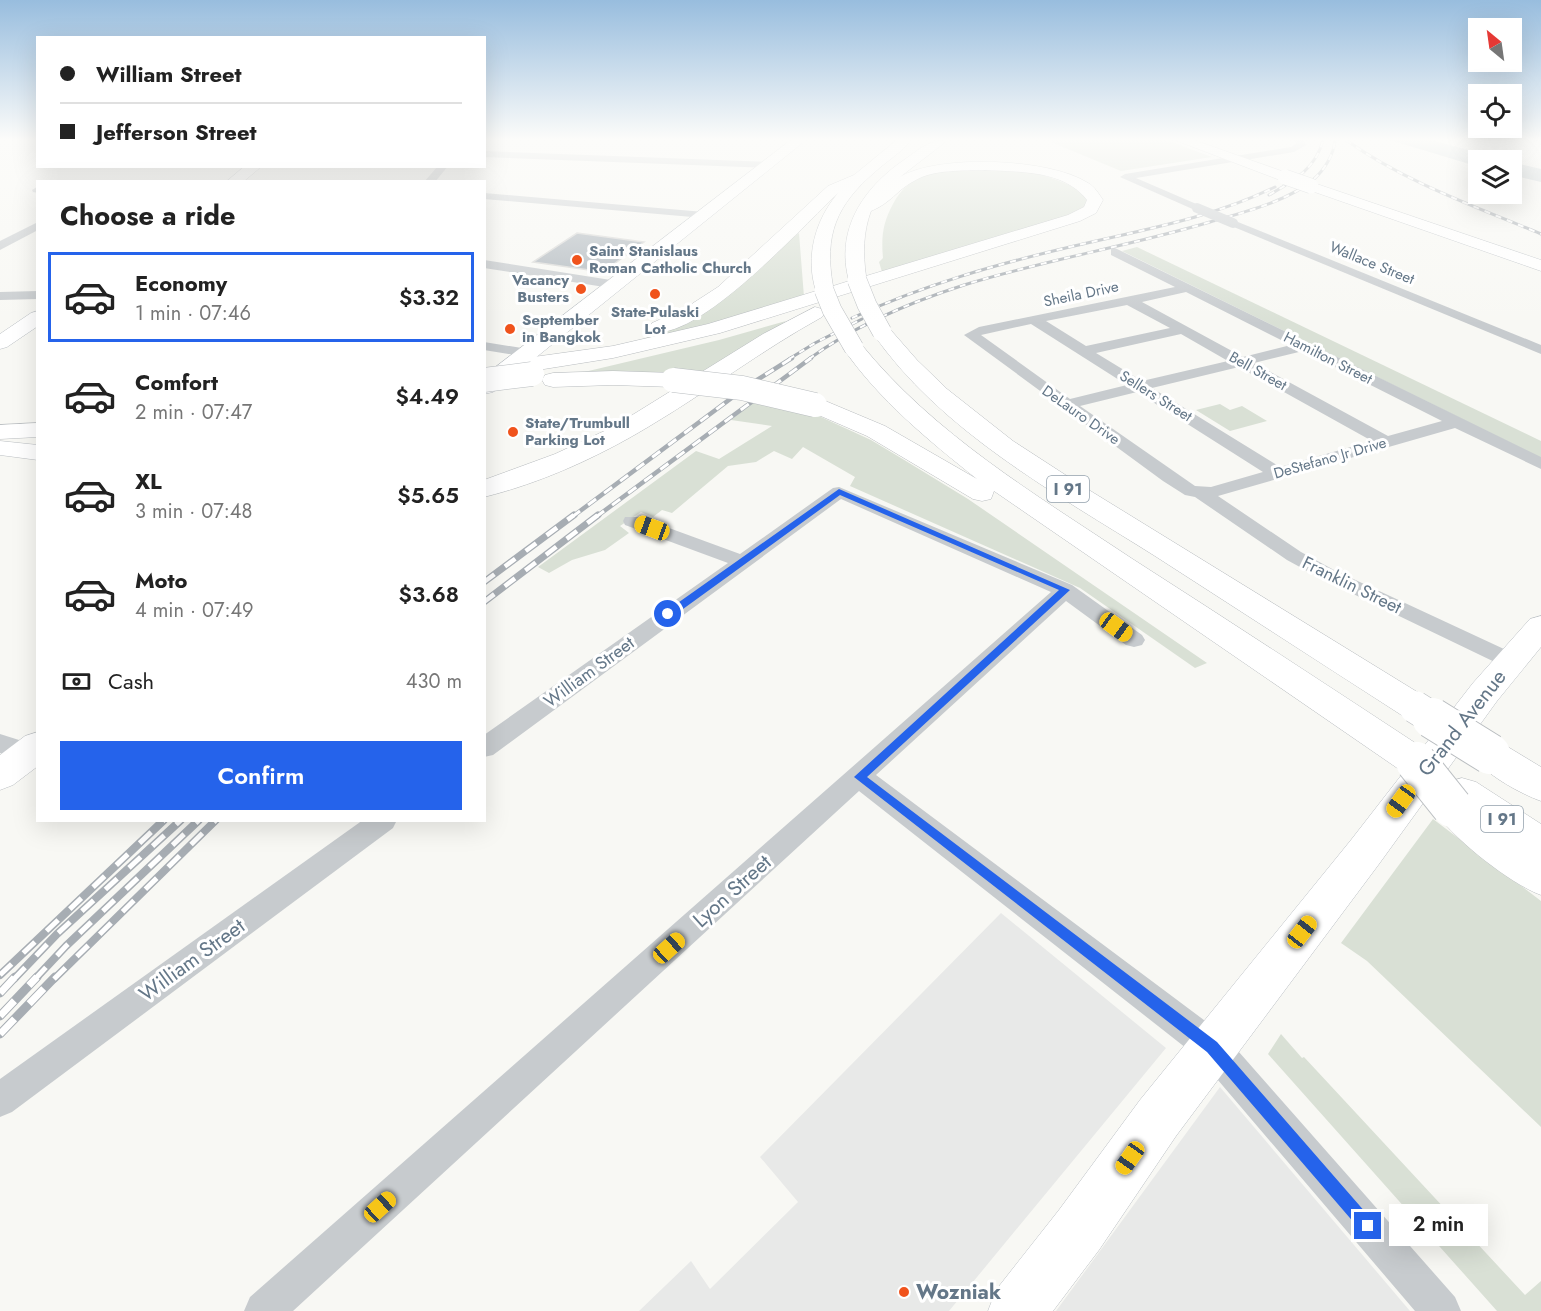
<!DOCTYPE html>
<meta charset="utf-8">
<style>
:root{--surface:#fff;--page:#f6f6f6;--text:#222;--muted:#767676;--line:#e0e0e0;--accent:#2563eb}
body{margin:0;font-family:Jost,sans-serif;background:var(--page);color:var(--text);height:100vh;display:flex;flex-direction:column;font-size:22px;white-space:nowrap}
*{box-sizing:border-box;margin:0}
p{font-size:20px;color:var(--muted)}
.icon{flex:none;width:33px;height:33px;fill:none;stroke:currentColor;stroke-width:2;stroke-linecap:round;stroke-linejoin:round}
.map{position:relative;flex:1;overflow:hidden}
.sheet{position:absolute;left:36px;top:180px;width:450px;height:642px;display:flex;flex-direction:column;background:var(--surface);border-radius:0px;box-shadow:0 6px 24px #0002}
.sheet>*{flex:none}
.guide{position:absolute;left:36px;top:36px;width:450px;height:132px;border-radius:0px;box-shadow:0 6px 24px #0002;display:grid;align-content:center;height:132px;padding:0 24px;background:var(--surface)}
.needle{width:39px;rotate:331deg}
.fabs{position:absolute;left:1468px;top:18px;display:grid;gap:12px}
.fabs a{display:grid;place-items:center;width:54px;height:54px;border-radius:0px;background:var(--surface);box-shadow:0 6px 24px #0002;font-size:30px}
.end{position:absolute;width:27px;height:27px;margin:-14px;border:8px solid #2563eb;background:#fff;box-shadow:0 0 0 3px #fff}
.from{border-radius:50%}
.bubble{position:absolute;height:42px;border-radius:0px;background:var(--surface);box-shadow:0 6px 24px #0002;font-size:20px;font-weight:600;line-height:42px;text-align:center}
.car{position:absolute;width:18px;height:36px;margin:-18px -9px;border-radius:8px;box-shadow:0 0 4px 2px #0007;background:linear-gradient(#f5c518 24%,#345 0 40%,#f5c518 0 76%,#345 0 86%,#f5c518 0)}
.guide b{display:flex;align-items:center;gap:21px;height:57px;font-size:22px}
.guide b+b{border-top:2px solid var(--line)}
.guide i{width:15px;height:15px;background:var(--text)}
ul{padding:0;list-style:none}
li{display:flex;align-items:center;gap:18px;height:90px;margin:0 12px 9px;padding:0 12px;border:3px solid transparent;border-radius:0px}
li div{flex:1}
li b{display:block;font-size:22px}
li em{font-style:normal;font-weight:600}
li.selected{border-color:var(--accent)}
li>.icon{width:54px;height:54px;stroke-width:1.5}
h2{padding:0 24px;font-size:27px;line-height:72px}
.pay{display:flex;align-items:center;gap:15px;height:66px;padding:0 24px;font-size:22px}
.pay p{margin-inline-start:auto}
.primary-button{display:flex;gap:12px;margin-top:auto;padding:12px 24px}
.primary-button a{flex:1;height:69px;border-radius:0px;background:var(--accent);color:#fff;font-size:24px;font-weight:600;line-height:69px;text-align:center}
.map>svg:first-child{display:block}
.built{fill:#e8e9e8}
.green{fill:#d9e0d5}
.water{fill:#c0cbd0}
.building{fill:#afb7bd;stroke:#d9d9d7;stroke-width:1.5}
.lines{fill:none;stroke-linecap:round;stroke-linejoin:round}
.secondary-casing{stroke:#b9bec3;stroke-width:1}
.primary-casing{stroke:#babec2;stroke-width:1}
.highway-casing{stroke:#b9bdc0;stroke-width:1}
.street{fill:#c7cbce;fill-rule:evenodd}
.secondary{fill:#fff;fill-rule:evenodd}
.primary{fill:#fff;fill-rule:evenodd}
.highway{fill:#fff;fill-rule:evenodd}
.rail-far4-casing{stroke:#a7adb3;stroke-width:3}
.rail-far3-casing{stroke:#a7adb3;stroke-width:4.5}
.rail-far2-casing{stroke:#a7adb3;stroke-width:7}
.rail-far1-casing{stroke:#a7adb3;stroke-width:8}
.rail-casing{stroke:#a7adb3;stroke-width:9}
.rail-far4{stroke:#fff;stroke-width:2;stroke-dasharray:6;stroke-linecap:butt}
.rail-far3{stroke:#fff;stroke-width:3;stroke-dasharray:10;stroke-linecap:butt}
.rail-far2{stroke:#fff;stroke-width:4.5;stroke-dasharray:13;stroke-linecap:butt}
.rail-far1{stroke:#fff;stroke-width:5;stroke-dasharray:16;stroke-linecap:butt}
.rail{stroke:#fff;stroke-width:7;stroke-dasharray:21;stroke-linecap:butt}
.secondary-bridge-casing{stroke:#b9bec3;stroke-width:16;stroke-linecap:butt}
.highway-bridge-far3-casing{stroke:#b9bdc0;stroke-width:20;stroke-linecap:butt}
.highway-bridge-far2-casing{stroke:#b9bdc0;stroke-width:25;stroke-linecap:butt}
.highway-bridge-far1-casing{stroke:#b9bdc0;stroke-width:33;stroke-linecap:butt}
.highway-bridge-casing{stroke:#b9bdc0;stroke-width:42;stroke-linecap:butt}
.street-bridge{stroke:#c7cbce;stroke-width:10}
.secondary-bridge{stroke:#fff;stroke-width:15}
.highway-bridge-far3{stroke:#fff;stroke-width:19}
.highway-bridge-far2{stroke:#fff;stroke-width:24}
.highway-bridge-far1{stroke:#fff;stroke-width:32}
.highway-bridge{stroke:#fff;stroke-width:40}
.route{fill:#2563eb}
.poi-dot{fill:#f0531c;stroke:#fff;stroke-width:2}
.labels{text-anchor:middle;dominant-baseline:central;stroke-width:6;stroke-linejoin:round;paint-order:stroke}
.far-poi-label{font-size:15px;font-weight:bold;fill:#647788;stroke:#fff;text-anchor:start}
.far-street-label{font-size:15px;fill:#647788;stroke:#fff}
.shield{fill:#fff;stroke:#92a0ac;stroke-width:1.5}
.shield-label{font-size:16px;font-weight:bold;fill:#647788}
.street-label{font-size:18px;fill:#647788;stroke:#fff}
.near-street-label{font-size:21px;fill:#647788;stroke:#fff}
.near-poi-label{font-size:21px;font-weight:bold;fill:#647788;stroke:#fff;text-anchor:start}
</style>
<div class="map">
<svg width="1541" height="1311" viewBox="0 0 1541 1311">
<rect width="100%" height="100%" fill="#f8f8f4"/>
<g class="built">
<polygon points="1001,913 1166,1048 949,1311 639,1311 691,1261 710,1289 798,1202 760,1157"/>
<polygon points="1220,1087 1410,1311 1056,1311"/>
</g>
<g class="green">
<polygon points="1046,140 1166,140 1212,157 1121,171"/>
<path d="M977,168c44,4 70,2 108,26 3,9 0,12 -7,18l-196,60 -3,-10 4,-4c-2,-21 0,-36 10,-54 18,-34 49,-33 84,-36z"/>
<polygon points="799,233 804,297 747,314 640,341 677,323"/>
<polygon points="1137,247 1541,441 1541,458 1122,251"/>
<polygon points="786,321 705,377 580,373 719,340"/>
<polygon points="758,398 808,411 871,440 901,458 968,499 1207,663 1195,668 1080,588 850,486 855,477 803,447 792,459 774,451 756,462 728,466 672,513 662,510 653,517 641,512 620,526 629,533 605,550 572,560 549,573 538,567 696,451 719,459 772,426 731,420"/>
<polygon points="1220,404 1230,410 1242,406 1267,421 1230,431 1196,410"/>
<polygon points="1433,819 1541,901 1541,1127 1367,961 1341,943"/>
<polygon points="1281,1034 1302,1058 1304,1057 1525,1295 1541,1281 1541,1311 1497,1311 1268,1054"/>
</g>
<g class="water">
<polygon points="1390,140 1431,140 1506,160 1479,160 1479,167"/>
<polygon points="1512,162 1541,169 1541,182 1512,175"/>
</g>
<polygon class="building" points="577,233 644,242 603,272 533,262"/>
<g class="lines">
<defs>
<g id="secondary">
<polygon points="791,140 806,140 493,392 484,394 484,376"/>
<polygon points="1175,140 1194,140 1290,174 1292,177 1285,181 1280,180"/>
<polygon points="245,166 262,166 243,182 226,182"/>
<polygon points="1311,182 1541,260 1541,271 1306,189 1304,186 1306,183"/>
<polygon points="38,311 38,326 7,347 0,349 0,334 31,313"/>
<polygon points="1541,616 1541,647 1497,701 1379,864 1176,1136 1099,1250 1053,1311 988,1311 996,1290 1059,1210 1140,1100 1351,840 1473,683 1530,619"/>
</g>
<g id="primary">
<polygon points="0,441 38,445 38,460 0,455"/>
<polygon points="38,732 38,766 13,785 0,790 0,755 25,736"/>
</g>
<g id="highway">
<path d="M897,140h14c-9,12 -24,21 -35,31 -40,34 -52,64 -43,115l16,-5c-14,-51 14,-93 55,-121 16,-11 24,-20 44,-20l-48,37c38,-23 150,-19 188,6 6,3 11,11 15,17l-7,13 -16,8 -360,112 -107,25 -94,15 -8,-2 -3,-5 3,-5 8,-2 94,-13 95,-22 108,-33c-11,-34 -1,-71 22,-98 -33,31 -141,150 -186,138l-3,-4 3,-4 32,-14 34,-22 110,-101 26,-11zM985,170c34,2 79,0 102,30l-3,7 -16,8 -202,61c-3,-23 -3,-43 5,-65 20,-8 26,-21 43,-30 20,-12 48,-10 71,-11z"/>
<path d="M815,307l7,2 3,4 -3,4c-60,33 -115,75 -174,110 -50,30 -107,56 -164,70v-17l71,-26 58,-27 150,-93z"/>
<path d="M882,326l7,2 28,32 30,29 66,52 71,46 343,211 5,9 -5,9 -12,4 -12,-4c-83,-53 -165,-107 -248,-160 -100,-63 -215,-125 -283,-224l3,-4z"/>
<path d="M854,342l7,2c74,91 174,150 270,214 100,64 199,129 298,194l6,10 -6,10 -13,4 -13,-4 -409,-281 -3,8 -9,2 -9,-2 -106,-63 -60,-26 -4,-5 4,-5 8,-2 8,2 62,26 92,53c-49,-39 -98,-79 -134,-131l4,-4z"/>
<polygon points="613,371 673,373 681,375 684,380 681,385 673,387 613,385 553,387 545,385 542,380 545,375 553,373"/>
<polygon points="38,423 38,437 0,439 0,425"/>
<path d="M1490,740l13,4 38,23v34c-20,-7 -59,-28 -69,-47l5,-10z"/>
<path d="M1462,778l14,4 65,42v71c-29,-10 -95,-61 -108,-88l5,-11 5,-2 5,-12z"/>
</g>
</defs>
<use href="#secondary" class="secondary-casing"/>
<use href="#primary" class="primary-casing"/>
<use href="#highway" class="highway-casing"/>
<g class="street">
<polygon points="1294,140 1303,140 1306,145 1294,152 1136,178 1201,206 1202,208 1197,211 1120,177 1125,174 1291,147 1296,144"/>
<polygon points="484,151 768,162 773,165 768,168 484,157"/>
<polygon points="438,166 448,166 435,182 424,182"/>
<polygon points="37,187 38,193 33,192 32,190"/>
<polygon points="484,193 704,212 709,215 704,218 484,199"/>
<polygon points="1233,220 1541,345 1541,354 1229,225 1229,221"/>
<polygon points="38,222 38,230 0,250 0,241"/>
<path d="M1115,248l426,209v12l-86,-41 -237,68 83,56 33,18 185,86 3,5 -3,5 -8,3 -8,-3 -183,-88 -33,-18 -92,-63 -10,-2 -22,-14 -199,-146 15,-8 196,-40 -64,-32v-6zM1186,292l105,53 -48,12 -101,-55zM1127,305l43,23 -84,18 -40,-25zM1031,324l96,61 -57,14 -89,-64zM1181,334l47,27 -86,20 -46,-28zM1303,351l139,70 -54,15 -134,-73zM1239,367l133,74 -92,26 -128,-79zM1137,392l126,80 -52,15 -16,-1 -115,-80z"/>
<polygon points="484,260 617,281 623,285 617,289 484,268"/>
<polygon points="38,291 38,299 0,300 0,292"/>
<polygon points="484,342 528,349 535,353 528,357 484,350"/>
<polygon points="839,487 1072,585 1142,635 1145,640 1142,645 1134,647 1126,645 1066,601 876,775 1224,1035 1455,1297 1461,1311 1415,1311 1200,1059 859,791 293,1311 244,1311 250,1297 1051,592 841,499 493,755 484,757 484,735 728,563 625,525 623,521 625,517 639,517 740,554 833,488"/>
<polygon points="0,734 38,746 38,760 29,763 0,753"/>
<polygon points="363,820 397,820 393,828 12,1112 0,1117 0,1079"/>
</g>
<use href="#secondary" class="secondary"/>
<use href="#primary" class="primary"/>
<use href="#highway" class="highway"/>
<defs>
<g id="rail-far4">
<path d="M1346,140c59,42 128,66 195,94"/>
<path d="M1269,195c24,-14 47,-26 54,-55"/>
<path d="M852,318c71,-33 145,-54 222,-72 68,-16 138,-28 201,-59"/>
<polyline points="789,359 815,343 862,319"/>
<path d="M809,359c45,-33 102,-57 155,-74 81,-25 165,-39 246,-63 32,-9 79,-21 104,-43 11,-10 20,-25 21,-39"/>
</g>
<g id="rail-far3">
<polyline points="572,517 749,385 792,358"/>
<polyline points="596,517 811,358"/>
</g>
<g id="rail-far2">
<polyline points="484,582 574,515"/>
<polyline points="484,602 598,515"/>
</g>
<g id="rail-far1">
<polyline points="0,975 164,820"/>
<polyline points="14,979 57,934 181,820"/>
<polyline points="35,979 66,946 199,820"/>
<polyline points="54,979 216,820"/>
</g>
<g id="rail">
<polyline points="0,993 15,977"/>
<polyline points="0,1016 37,977"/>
<polyline points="0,1034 55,977"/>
</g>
</defs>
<use href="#rail-far4" class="rail-far4-casing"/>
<use href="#rail-far3" class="rail-far3-casing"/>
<use href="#rail-far2" class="rail-far2-casing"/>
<use href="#rail-far1" class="rail-far1-casing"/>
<use href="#rail" class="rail-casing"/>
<use href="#rail-far4" class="rail-far4"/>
<use href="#rail-far3" class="rail-far3"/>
<use href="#rail-far2" class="rail-far2"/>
<use href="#rail-far1" class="rail-far1"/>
<use href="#rail" class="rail"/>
<defs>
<polyline id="secondary-bridge" points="1285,177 1311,186"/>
<g id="highway-bridge-far3">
<polyline points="857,280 867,305 882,332"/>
<polyline points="824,290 832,310 854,348"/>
</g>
<g id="highway-bridge-far2">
<polyline points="484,380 532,374"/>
<polyline points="673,380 742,388 815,405"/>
</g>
<polyline id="highway-bridge-far1" points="1415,707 1434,719"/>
<g id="highway-bridge">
<polyline points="1432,718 1490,754"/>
<polyline points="1416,762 1452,807"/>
</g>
</defs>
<use href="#secondary-bridge" class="secondary-bridge-casing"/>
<use href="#highway-bridge-far3" class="highway-bridge-far3-casing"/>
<use href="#highway-bridge-far2" class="highway-bridge-far2-casing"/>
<use href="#highway-bridge-far1" class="highway-bridge-far1-casing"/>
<use href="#highway-bridge" class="highway-bridge-casing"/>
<polyline class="street-bridge" points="1197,208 1233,223"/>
<use href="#secondary-bridge" class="secondary-bridge"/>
<use href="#highway-bridge-far3" class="highway-bridge-far3"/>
<use href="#highway-bridge-far2" class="highway-bridge-far2"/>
<use href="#highway-bridge-far1" class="highway-bridge-far1"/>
<use href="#highway-bridge" class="highway-bridge"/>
</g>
<linearGradient id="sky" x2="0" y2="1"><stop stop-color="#98bdde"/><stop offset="0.43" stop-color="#fcfcfa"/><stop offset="1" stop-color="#fcfcfa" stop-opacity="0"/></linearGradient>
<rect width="1541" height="324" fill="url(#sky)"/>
<polygon class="route" points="839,489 1070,590 867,777 1217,1042 1373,1221 1376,1226 1373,1232 1368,1235 1362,1232 1207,1052 854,777 1059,590 840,495 672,617 665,617 665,612"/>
<g class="poi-dot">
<circle cx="577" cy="260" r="6"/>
<circle cx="581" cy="289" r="6"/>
<circle cx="655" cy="294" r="6"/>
<circle cx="510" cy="329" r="6"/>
<circle cx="513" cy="432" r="6"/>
<circle cx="904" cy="1292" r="6"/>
</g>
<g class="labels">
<g class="far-poi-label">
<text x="589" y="251">Saint Stanislaus<tspan x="589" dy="17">Roman Catholic Church</tspan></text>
<text x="569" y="280" text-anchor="end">Vacancy<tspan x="569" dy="17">Busters</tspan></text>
<text x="655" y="312" text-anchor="middle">State-Pulaski<tspan x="655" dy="17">Lot</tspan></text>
<text x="522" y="320">September<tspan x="522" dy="17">in Bangkok</tspan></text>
<text x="525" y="423">State/Trumbull<tspan x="525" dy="17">Parking Lot</tspan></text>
</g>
<g class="far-street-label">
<text transform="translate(1372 263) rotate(22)">Wallace Street</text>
<text transform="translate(1081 294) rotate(-12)">Sheila Drive</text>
<text transform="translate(1328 358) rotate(27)">Hamilton Street</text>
<text transform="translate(1258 371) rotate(29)">Bell Street</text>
<text transform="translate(1156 396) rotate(32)">Sellers Street</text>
<text transform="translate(1081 415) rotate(35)">DeLauro Drive</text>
<text transform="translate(1330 458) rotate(-16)">DeStefano Jr Drive</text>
</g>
<g class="shield">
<rect x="1047" y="476" width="42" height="26" rx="4.5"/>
<rect x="1481" y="806" width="42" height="26" rx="4.5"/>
</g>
<g class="shield-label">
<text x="1068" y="489">I 91</text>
<text x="1502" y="819">I 91</text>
</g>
<g class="street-label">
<text transform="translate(1352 585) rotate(26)">Franklin Street</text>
<text transform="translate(589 672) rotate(-36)">William Street</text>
</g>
<g class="near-street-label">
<text transform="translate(1462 723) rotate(-52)">Grand Avenue</text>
<text transform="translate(732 891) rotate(-42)">Lyon Street</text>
<text transform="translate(192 960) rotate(-36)">William Street</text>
</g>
<g class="near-poi-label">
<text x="916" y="1292">Wozniak</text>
</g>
</g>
</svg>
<div class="fabs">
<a><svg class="needle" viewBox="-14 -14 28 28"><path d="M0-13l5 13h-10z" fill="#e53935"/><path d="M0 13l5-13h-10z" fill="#767676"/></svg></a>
<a><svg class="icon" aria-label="locate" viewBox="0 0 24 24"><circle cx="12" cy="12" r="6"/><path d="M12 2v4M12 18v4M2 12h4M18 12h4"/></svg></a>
<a><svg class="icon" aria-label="layers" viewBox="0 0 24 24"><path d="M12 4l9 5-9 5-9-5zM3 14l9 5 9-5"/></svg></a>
</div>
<i class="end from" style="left:668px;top:614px"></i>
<i class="end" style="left:1368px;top:1226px"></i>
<div class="bubble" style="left:1389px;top:1204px;width:99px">2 min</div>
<i class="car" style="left:652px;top:528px;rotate:290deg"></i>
<i class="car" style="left:1116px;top:627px;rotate:126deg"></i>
<i class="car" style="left:1401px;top:801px;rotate:216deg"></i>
<i class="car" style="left:1302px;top:932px;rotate:38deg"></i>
<i class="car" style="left:669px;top:948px;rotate:48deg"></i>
<i class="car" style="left:1130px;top:1158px;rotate:215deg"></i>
<i class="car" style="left:380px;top:1207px;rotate:48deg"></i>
<div class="guide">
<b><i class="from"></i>William Street</b>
<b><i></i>Jefferson Street</b>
</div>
<section class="sheet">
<h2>Choose a ride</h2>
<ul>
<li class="selected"><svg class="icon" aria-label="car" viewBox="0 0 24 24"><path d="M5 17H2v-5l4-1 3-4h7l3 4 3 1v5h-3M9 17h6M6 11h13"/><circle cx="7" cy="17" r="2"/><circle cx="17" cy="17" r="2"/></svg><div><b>Economy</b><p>1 min · 07:46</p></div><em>$3.32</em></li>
<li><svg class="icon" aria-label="car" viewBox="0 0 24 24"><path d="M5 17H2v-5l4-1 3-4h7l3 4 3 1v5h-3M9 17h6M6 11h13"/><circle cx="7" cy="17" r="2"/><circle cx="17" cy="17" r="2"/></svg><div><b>Comfort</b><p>2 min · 07:47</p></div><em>$4.49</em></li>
<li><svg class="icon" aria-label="car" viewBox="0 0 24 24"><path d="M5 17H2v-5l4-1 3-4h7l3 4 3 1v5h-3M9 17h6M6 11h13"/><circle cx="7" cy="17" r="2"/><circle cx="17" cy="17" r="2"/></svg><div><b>XL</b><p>3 min · 07:48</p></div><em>$5.65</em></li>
<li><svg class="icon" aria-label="car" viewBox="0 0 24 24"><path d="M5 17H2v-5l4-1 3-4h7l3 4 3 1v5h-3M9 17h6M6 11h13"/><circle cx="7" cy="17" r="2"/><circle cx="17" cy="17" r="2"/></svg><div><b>Moto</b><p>4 min · 07:49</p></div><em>$3.68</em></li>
</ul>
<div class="pay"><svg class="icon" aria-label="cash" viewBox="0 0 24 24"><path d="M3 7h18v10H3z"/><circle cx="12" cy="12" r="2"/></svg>Cash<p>430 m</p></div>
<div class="primary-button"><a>Confirm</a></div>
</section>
</div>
